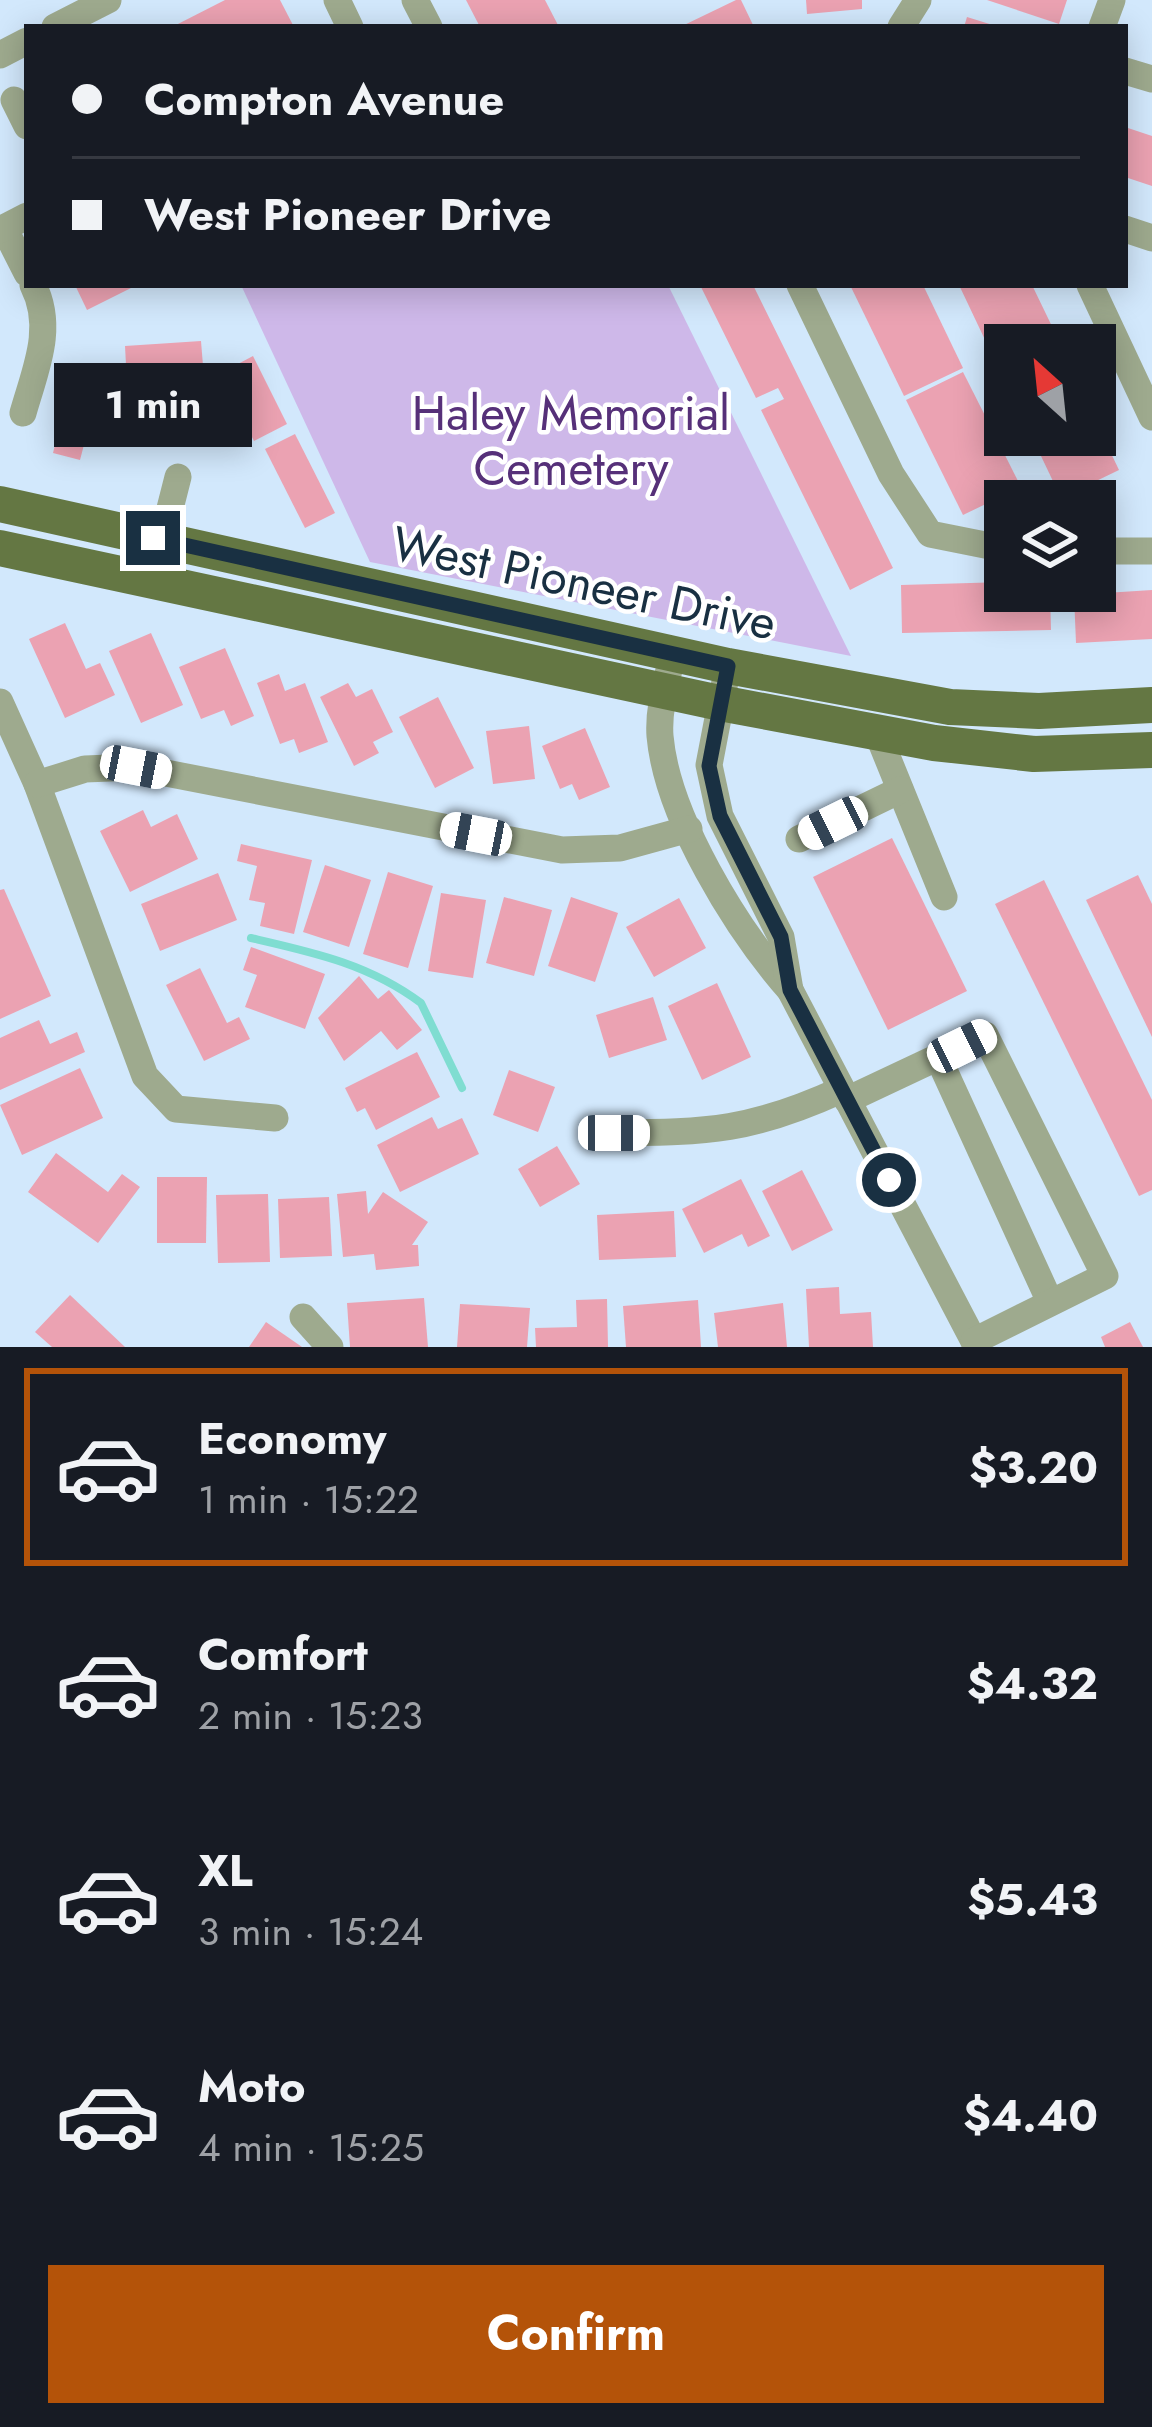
<!DOCTYPE html>
<meta charset="utf-8">
<style>
:root{--surface:#171b24;--page:#20242c;--text:#f1f3f6;--muted:#9ea1a6;--line:#363941;--accent:#b45309}
body{margin:0;font-family:Jost,sans-serif;background:var(--page);color:var(--text);height:100vh;display:flex;flex-direction:column;font-size:45px;white-space:nowrap}
*{box-sizing:border-box;margin:0}
p{font-size:39px;color:var(--muted)}
.icon{flex:none;width:66px;height:66px;fill:none;stroke:currentColor;stroke-width:2;stroke-linecap:round;stroke-linejoin:round}
.map{position:relative;height:1347px;overflow:hidden}
.panel{display:flex;flex-direction:column;background:var(--surface);flex:1}
.panel>*{flex:none}
.hud{position:absolute;left:24px;top:24px;width:1104px;height:264px;border-radius:0px;box-shadow:0 6px 30px #0003;display:grid;align-content:center;height:264px;padding:0 48px;background:var(--surface)}
.needle{width:78px;rotate:333deg}
.fabs{position:absolute;left:984px;top:324px;display:grid;gap:24px}
.fabs a{display:grid;place-items:center;width:132px;height:132px;border-radius:0px;background:var(--surface);box-shadow:0 6px 30px #0003;font-size:60px}
.end{position:absolute;width:54px;height:54px;margin:-27px;border:15px solid #193042;background:#fff;box-shadow:0 0 0 6px #fff}
.from{border-radius:50%}
.bubble{position:absolute;height:84px;border-radius:0px;background:var(--surface);box-shadow:0 6px 30px #0003;font-size:39px;font-weight:700;line-height:84px;text-align:center}
.car{position:absolute;width:36px;height:72px;margin:-36px -18px;border-radius:15px;box-shadow:0 0 9px 3px #0007;background:linear-gradient(#fff 24%,#345 0 40%,#fff 0 76%,#345 0 86%,#fff 0)}
.hud b{display:flex;align-items:center;gap:42px;height:114px;font-size:45px}
.hud b+b{border-top:3px solid var(--line)}
.hud i{width:30px;height:30px;background:var(--text)}
ul{padding:21px 0 0;list-style:none}
li{display:flex;align-items:center;gap:36px;height:198px;margin:0 24px 18px;padding:0 24px;border:6px solid transparent;border-radius:0px}
li div{flex:1}
li b{display:block;font-size:45px}
li em{font-style:normal;font-weight:700}
li.current{border-color:var(--accent)}
li>.icon{width:108px;height:108px;stroke-width:1.5}
.action{display:flex;gap:24px;margin-top:auto;padding:24px 48px}
.action a{flex:1;height:138px;border-radius:0px;background:var(--accent);color:#fff;font-size:48px;font-weight:700;line-height:138px;text-align:center}
.map>svg:first-child{display:block}
.green{fill:#ceb8e9}
.lines{fill:none;stroke-linecap:round;stroke-linejoin:round}
.stream{stroke:#7fddd1;stroke-width:8}
.building{fill:#eba2b2}
.minor{stroke:#9eaa8e;stroke-width:27}
.major{stroke:#647743;stroke-width:36}
.route{stroke:#193042;stroke-width:15}
.labels{text-anchor:middle;dominant-baseline:central;stroke-width:9;stroke-linejoin:round;paint-order:stroke}
.park-label{font-size:48px;fill:#563079;stroke:#fff}
.street-label{font-size:48px;fill:#193042;stroke:#fff}
</style>
<div class="map">
<svg width="1152" height="1347" viewBox="0 0 1152 1347">
<rect width="100%" height="100%" fill="#d2e8fc"/>
<polygon class="green" points="241,285 668,285 851,656 370,562"/>
<g class="lines">
<path class="stream" d="M251,938c61,14 118,26 170,65l41,85"/>
</g>
<g class="building">
<polygon points="225,0 280,0 294,27 172,27"/>
<polygon points="466,0 545,0 559,27 480,27"/>
<polygon points="741,0 754,27 680,27 736,0"/>
<polygon points="806,0 862,0 862,9 807,14"/>
<polygon points="987,0 1067,0 1059,24"/>
<polygon points="967,17 996,26 996,27 964,27"/>
<polygon points="1125,127 1152,136 1152,186 1125,177"/>
<polygon points="75,285 137,285 87,310"/>
<polygon points="700,285 753,285 893,568 850,590 761,410 784,399 778,388 756,398"/>
<polygon points="850,285 923,285 963,368 904,396"/>
<polygon points="959,285 1032,285 1061,345 1005,345 1005,382"/>
<polygon points="201,341 204,378 127,384 125,346"/>
<polygon points="253,356 287,424 254,441 219,374"/>
<polygon points="73,372 108,380 93,439 86,437 80,460 53,453"/>
<polygon points="963,372 1021,487 963,515 906,400"/>
<polygon points="1095,420 1119,470 1061,498 1031,435 1095,435"/>
<polygon points="295,434 335,513 305,528 265,449"/>
<polygon points="1005,582 1005,591 1050,591 1051,630 902,633 901,585"/>
<polygon points="1152,590 1152,639 1076,643 1074,595"/>
<polygon points="65,623 86,669 100,663 115,695 65,718 29,639"/>
<polygon points="151,633 183,705 141,723 109,651"/>
<polygon points="225,648 254,716 231,726 224,710 201,719 179,667"/>
<polygon points="279,674 285,691 305,683 328,742 299,753 294,739 280,744 257,683"/>
<polygon points="348,683 356,697 372,689 393,732 373,742 379,753 354,766 320,697"/>
<polygon points="438,697 474,768 435,788 399,717"/>
<polygon points="529,726 535,779 493,784 486,731"/>
<polygon points="585,728 610,787 579,800 572,784 560,789 542,746"/>
<polygon points="143,810 151,827 177,814 198,859 130,892 100,831"/>
<polygon points="892,838 967,991 888,1030 813,877"/>
<polygon points="241,844 312,860 294,934 260,926 265,903 249,900 257,866 237,861"/>
<polygon points="325,865 371,880 349,947 303,932"/>
<polygon points="388,872 433,886 408,968 363,954"/>
<polygon points="218,873 237,920 160,951 141,904"/>
<polygon points="1138,875 1152,904 1152,1037 1086,900"/>
<polygon points="1044,880 1152,1100 1152,1190 1139,1196 995,904"/>
<polygon points="4,889 51,996 0,1019 0,890"/>
<polygon points="441,893 486,900 473,978 428,971"/>
<polygon points="504,897 552,910 534,976 486,963"/>
<polygon points="571,897 618,913 595,982 548,966"/>
<polygon points="679,898 706,948 654,977 626,927"/>
<polygon points="251,947 325,974 305,1029 245,1007 257,975 243,970"/>
<polygon points="200,968 227,1023 239,1017 250,1039 204,1061 166,985"/>
<polygon points="359,976 378,999 389,990 422,1030 397,1050 381,1031 344,1061 318,1018"/>
<polygon points="717,983 751,1057 702,1080 668,1006"/>
<polygon points="653,997 667,1040 609,1058 596,1015"/>
<polygon points="39,1020 50,1044 77,1032 85,1052 0,1090 0,1038"/>
<polygon points="417,1052 440,1097 376,1130 365,1108 357,1112 345,1088"/>
<polygon points="80,1068 103,1118 22,1155 0,1105"/>
<polygon points="509,1070 555,1087 538,1132 493,1115"/>
<polygon points="432,1117 438,1129 462,1118 479,1154 400,1192 377,1145"/>
<polygon points="557,1146 580,1184 540,1207 518,1169"/>
<polygon points="56,1153 108,1192 122,1174 140,1187 98,1243 28,1192"/>
<polygon points="802,1170 833,1230 792,1251 762,1191"/>
<polygon points="157,1177 207,1177 206,1243 157,1243"/>
<polygon points="741,1179 770,1236 748,1247 742,1234 704,1253 682,1209"/>
<polygon points="366,1191 368,1214 383,1192 428,1222 412,1245 418,1245 419,1266 376,1270 374,1254 343,1257 337,1194"/>
<polygon points="268,1194 270,1262 218,1263 216,1195"/>
<polygon points="329,1197 332,1256 280,1258 278,1199"/>
<polygon points="674,1211 676,1257 599,1260 597,1215"/>
<polygon points="839,1287 840,1314 871,1312 873,1347 809,1347 806,1289"/>
<polygon points="70,1295 125,1347 52,1347 35,1332"/>
<polygon points="424,1298 428,1347 350,1347 347,1303"/>
<polygon points="607,1299 608,1347 536,1347 535,1328 577,1327 576,1300"/>
<polygon points="698,1300 701,1347 626,1347 623,1306"/>
<polygon points="783,1303 787,1347 718,1347 714,1313"/>
<polygon points="460,1304 530,1308 527,1347 457,1347"/>
<polygon points="266,1322 302,1347 249,1347"/>
<polygon points="1130,1322 1143,1347 1105,1347 1101,1337"/>
</g>
<g class="lines">
<g class="minor">
<polyline points="337,0 350,27"/>
<polyline points="415,0 429,27"/>
<polyline points="55,27 108,0"/>
<polyline points="901,27 918,0"/>
<polyline points="1102,27 1112,0"/>
<polyline points="0,55 27,41"/>
<polyline points="1125,71 1152,79"/>
<polyline points="14,100 27,126"/>
<polyline points="4,228 27,273"/>
<polyline points="1125,229 1152,238"/>
<polyline points="0,230 27,216"/>
<polyline points="800,285 891,474 930,534 1005,549"/>
<polyline points="1090,285 1152,417"/>
<path d="M23,413c12,-43 32,-85 10,-128"/>
<polyline points="162,540 178,477"/>
<polyline points="1095,551 1152,551"/>
<path d="M673,653c-6,27 -15,55 -13,83 7,81 77,194 130,254l187,357"/>
<polyline points="728,666 709,765 720,816 781,937 790,990"/>
<polyline points="0,702 37,784 145,1076 176,1109 275,1118"/>
<polyline points="877,732 944,897"/>
<polyline points="37,784 85,769 135,767 562,850 620,848 689,829"/>
<polyline points="799,839 900,790"/>
<polyline points="938,1057 1050,1302"/>
<polyline points="847,1100 985,1035 1105,1276 974,1341"/>
<path d="M613,1133c97,-1 138,-2 228,-43"/>
<polyline points="303,1317 330,1347"/>
</g>
<g class="major">
<polyline points="0,504 728,666 950,707 1039,711 1152,705"/>
<polyline points="0,548 720,703 934,743 1034,754 1152,750"/>
</g>
</g>
<g class="lines">
<polyline class="route" points="153,538 728,666 709,766 720,816 781,937 790,990 889,1180"/>
</g>
<g class="labels">
<g class="park-label">
<text x="571" y="413">Haley Memorial<tspan x="571" dy="55">Cemetery</tspan></text>
</g>
<g class="street-label">
<text transform="translate(584 583) rotate(12)">West Pioneer Drive</text>
</g>
</g>
</svg>
<div class="fabs">
<a><svg class="needle" viewBox="-14 -14 28 28"><path d="M0-13l5 13h-10z" fill="#e53935"/><path d="M0 13l5-13h-10z" fill="#9ea1a6"/></svg></a>
<a><svg class="icon" aria-label="layers" viewBox="0 0 24 24"><path d="M12 4l9 5-9 5-9-5zM3 14l9 5 9-5"/></svg></a>
</div>
<i class="end from" style="left:889px;top:1180px"></i>
<i class="end" style="left:153px;top:538px"></i>
<div class="bubble" style="left:54px;top:363px;width:198px">1 min</div>
<i class="car" style="left:136px;top:767px;rotate:101deg"></i>
<i class="car" style="left:833px;top:823px;rotate:244deg"></i>
<i class="car" style="left:476px;top:834px;rotate:281deg"></i>
<i class="car" style="left:962px;top:1046px;rotate:64deg"></i>
<i class="car" style="left:614px;top:1133px;rotate:90deg"></i>
<div class="hud">
<b><i class="from"></i>Compton Avenue</b>
<b><i></i>West Pioneer Drive</b>
</div>
</div>
<section class="panel">
<ul>
<li class="current"><svg class="icon" aria-label="car" viewBox="0 0 24 24"><path d="M5 17H2v-5l4-1 3-4h7l3 4 3 1v5h-3M9 17h6M6 11h13"/><circle cx="7" cy="17" r="2"/><circle cx="17" cy="17" r="2"/></svg><div><b>Economy</b><p>1 min · 15:22</p></div><em>$3.20</em></li>
<li><svg class="icon" aria-label="car" viewBox="0 0 24 24"><path d="M5 17H2v-5l4-1 3-4h7l3 4 3 1v5h-3M9 17h6M6 11h13"/><circle cx="7" cy="17" r="2"/><circle cx="17" cy="17" r="2"/></svg><div><b>Comfort</b><p>2 min · 15:23</p></div><em>$4.32</em></li>
<li><svg class="icon" aria-label="car" viewBox="0 0 24 24"><path d="M5 17H2v-5l4-1 3-4h7l3 4 3 1v5h-3M9 17h6M6 11h13"/><circle cx="7" cy="17" r="2"/><circle cx="17" cy="17" r="2"/></svg><div><b>XL</b><p>3 min · 15:24</p></div><em>$5.43</em></li>
<li><svg class="icon" aria-label="car" viewBox="0 0 24 24"><path d="M5 17H2v-5l4-1 3-4h7l3 4 3 1v5h-3M9 17h6M6 11h13"/><circle cx="7" cy="17" r="2"/><circle cx="17" cy="17" r="2"/></svg><div><b>Moto</b><p>4 min · 15:25</p></div><em>$4.40</em></li>
</ul>
<div class="action"><a>Confirm</a></div>
</section>
